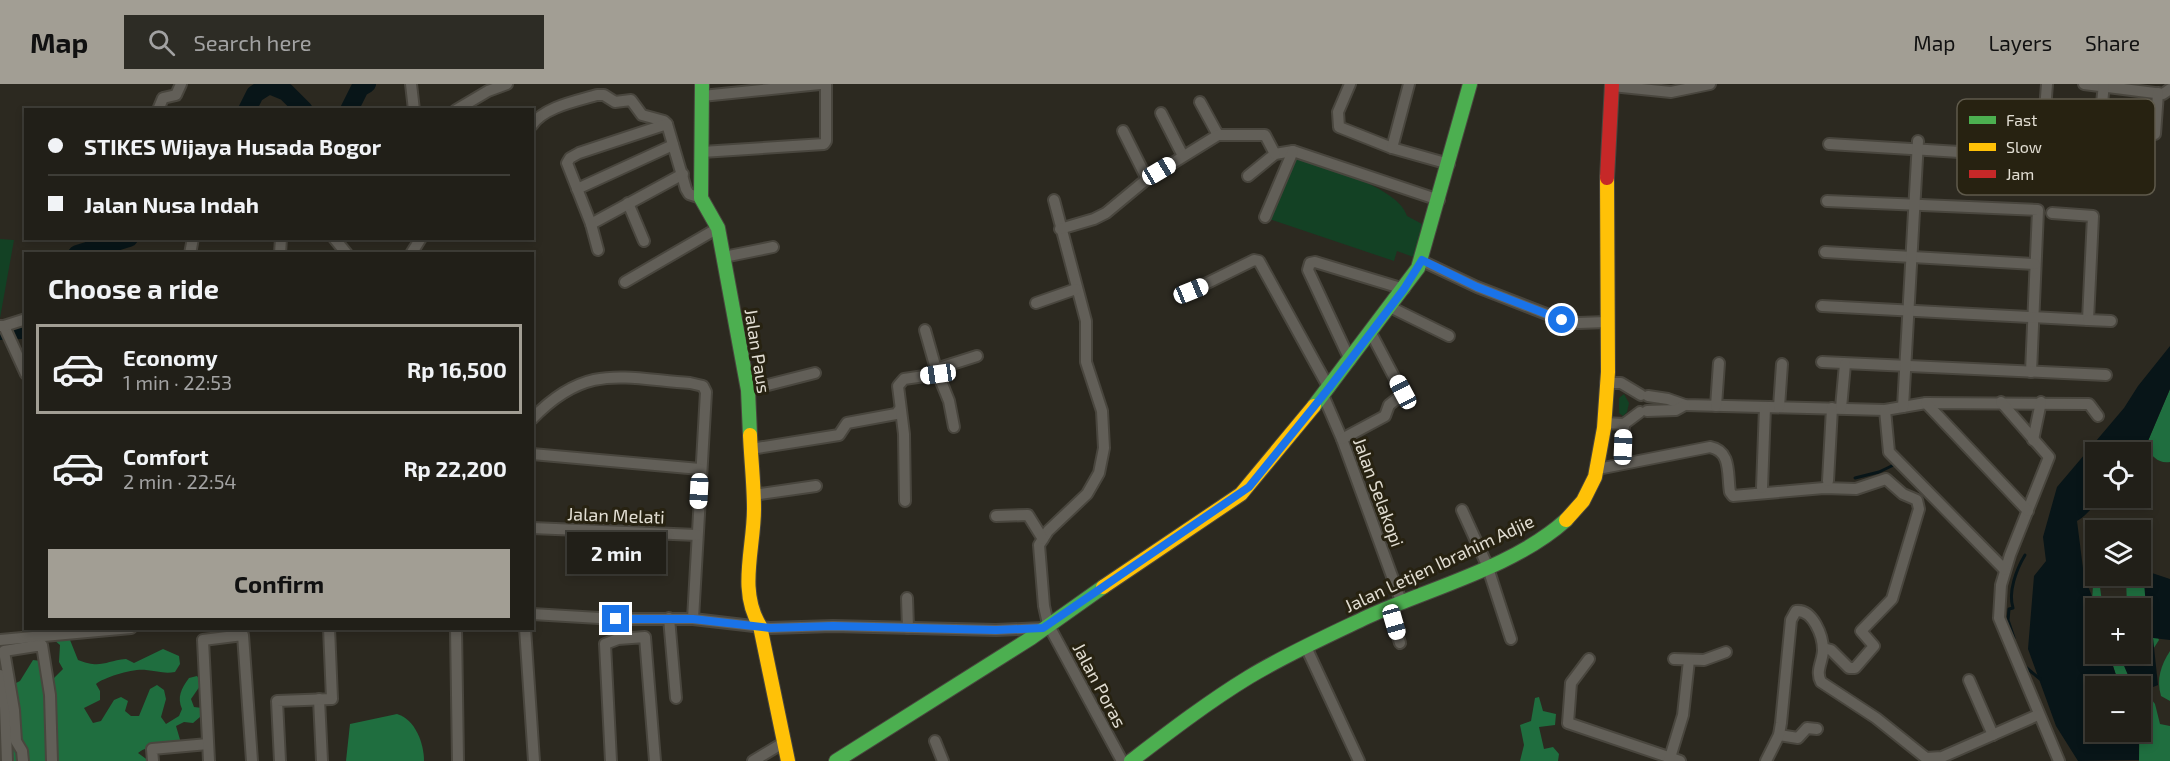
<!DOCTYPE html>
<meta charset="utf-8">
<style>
:root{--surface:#211f18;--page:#2d2c25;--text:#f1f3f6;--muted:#a2a2a2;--line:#3e3d37;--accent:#a29e94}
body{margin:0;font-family:"Exo 2",sans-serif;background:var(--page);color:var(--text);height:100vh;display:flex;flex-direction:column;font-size:22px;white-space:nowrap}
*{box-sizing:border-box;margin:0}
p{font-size:20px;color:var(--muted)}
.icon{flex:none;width:33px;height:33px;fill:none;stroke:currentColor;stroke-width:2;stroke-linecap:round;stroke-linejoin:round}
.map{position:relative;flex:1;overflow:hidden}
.details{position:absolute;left:24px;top:168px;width:510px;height:378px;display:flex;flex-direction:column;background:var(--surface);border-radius:0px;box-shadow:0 3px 9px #0003,0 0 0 2px var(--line)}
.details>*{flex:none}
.top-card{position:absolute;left:24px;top:24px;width:510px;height:132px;border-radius:0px;box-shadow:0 3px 9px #0003,0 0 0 2px var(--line);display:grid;align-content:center;height:132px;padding:0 24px;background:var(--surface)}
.tools{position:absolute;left:2085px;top:358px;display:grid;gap:12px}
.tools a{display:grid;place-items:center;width:66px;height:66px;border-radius:0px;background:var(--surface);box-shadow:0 3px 9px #0003,0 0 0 2px var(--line);font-size:30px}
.end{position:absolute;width:27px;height:27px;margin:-14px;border:8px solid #1a73e8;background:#fff;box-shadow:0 0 0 3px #fff}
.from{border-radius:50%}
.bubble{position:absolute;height:42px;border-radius:0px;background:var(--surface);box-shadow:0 3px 9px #0003,0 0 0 2px var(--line);font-size:20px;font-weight:700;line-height:42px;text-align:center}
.car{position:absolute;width:18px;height:36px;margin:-18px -9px;border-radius:8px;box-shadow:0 0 4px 2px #0007;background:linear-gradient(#fff 24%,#345 0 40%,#fff 0 76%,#345 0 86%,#fff 0)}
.top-card b{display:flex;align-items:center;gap:21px;height:57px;font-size:22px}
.top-card b+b{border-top:2px solid var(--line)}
.top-card i{width:15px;height:15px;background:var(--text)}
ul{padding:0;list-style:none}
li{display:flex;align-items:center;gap:18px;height:90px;margin:0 12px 9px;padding:0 12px;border:3px solid transparent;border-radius:0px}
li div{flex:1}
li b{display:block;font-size:22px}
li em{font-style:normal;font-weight:700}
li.active{border-color:var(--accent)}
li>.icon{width:54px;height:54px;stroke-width:1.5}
h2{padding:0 24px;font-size:27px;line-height:72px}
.button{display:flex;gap:12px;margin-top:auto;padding:12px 24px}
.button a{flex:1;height:69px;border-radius:0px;background:var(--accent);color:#111;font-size:24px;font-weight:700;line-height:69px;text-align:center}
header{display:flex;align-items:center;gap:36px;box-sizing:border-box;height:84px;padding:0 30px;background:var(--accent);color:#111}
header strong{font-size:28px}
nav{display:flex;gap:33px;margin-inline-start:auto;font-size:21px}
.search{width:420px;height:54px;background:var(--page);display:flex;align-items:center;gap:15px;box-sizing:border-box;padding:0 21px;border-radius:0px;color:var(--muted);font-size:22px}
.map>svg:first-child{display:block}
.green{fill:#134124}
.forest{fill:#1f6e3f}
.water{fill:#081518}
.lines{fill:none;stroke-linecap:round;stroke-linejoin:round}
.stream{stroke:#081518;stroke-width:3}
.river{stroke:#081518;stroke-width:18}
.street-casing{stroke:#49463e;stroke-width:14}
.fast-casing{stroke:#49463e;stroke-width:16}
.slow-casing{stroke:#49463e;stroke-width:16}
.jam-casing{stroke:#49463e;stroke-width:16}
.street{stroke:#625f58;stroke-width:10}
.fast{stroke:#4caf50;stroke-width:14}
.slow{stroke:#ffc107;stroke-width:14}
.jam{stroke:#c62828;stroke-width:14}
.route{stroke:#1a73e8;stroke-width:8}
.labels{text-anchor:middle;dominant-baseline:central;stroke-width:6;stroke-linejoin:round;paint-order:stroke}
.street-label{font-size:18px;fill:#e1ddd2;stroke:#272211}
.key{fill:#272211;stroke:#5f5a4b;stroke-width:1.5}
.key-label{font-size:16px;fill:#e1ddd2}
</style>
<header>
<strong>Map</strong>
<div class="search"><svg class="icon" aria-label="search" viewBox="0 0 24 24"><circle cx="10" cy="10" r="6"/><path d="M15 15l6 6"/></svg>Search here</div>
<nav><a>Map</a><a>Layers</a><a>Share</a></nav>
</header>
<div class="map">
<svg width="2170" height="677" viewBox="0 0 2170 677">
<rect width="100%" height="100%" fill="#2c2920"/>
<g class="green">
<path d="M1296,73c28,11 102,29 111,59l17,9 -8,33 -19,-7 -3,10 -125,-42z"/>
<polygon points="0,155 14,156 0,234"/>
<polygon points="1624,310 1629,319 1627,328 1623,332 1619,329 1619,314"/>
</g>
<g class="forest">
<path d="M2170,305v73c-12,2 -17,-6 -25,-14z"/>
<polygon points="2141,479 2145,480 2149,488 2150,535 2159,556 2150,570 2140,570 2140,525 2127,525 2126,492 2140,492"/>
<polygon points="2093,502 2100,503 2102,518 2114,525 2097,525 2092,517"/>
<path d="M53,545l15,6 10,25c23,9 27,1 48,-1l8,4 29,-14 16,7 1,8 -5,8c-11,2 -18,-1 -29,-2 -11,-2 -42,7 -50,14l4,7v9l-16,8 9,15 8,-2 13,-21 7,-3 7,4 -3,10 6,5h8l11,-27 7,-4 7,5 2,9 -5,18 5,7 13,-8 3,-7c-5,-12 -1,-20 7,-31l8,-2 5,7 -11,16 3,8 8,1 -2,9 -7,6 -9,-1 -8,4 5,17c-14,3 -32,1 -43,10l11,8h-149v-53l12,-23 8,-4 13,-21 8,1 11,19 11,-11 -4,-7 1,-17 -14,-12z"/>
<path d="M2170,567v50l-9,-5c-5,-17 0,-31 9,-45z"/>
<polygon points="2109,570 2124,570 2149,601 2149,612 2155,620 2160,640 2170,642 2170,677 2139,677 2140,603 2120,603"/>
<polygon points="1539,613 1543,627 1556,630 1555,641 1539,643 1544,665 1553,663 1559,670 1558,677 1520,677 1524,661 1520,641 1531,637 1535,614"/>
<path d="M397,630c18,5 27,29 27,47h-78l4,-37z"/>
</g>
<g class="water">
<path d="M2170,262v43l-25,59 -4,6 -45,-1v45h9c-12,6 -17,17 -28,23l7,55 13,33 -1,45h13l11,33h-24v45h43v28l-61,1 -22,-35 -28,-77 6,-73 12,-15 -3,-24 14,-50 67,-79 14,-22z"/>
<polygon points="2143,486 2170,495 2170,556 2153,554 2158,601 2141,608 2140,603 2133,603 2119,570 2140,570 2141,550 2148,547"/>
</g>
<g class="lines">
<g class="stream">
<polyline points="1855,394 1879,388 1904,376 1908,380"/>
<path d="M2014,554l-6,-18 1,-11 4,-1c-5,-16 3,-38 12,-53"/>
<polyline points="2023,581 2040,595"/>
</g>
<g class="river">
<polyline points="247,26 255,10 269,1 286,8 304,26"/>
<polyline points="349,26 360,4 367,0"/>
<polyline points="77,170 129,154"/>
<polyline points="0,247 21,246 26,243"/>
</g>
<defs>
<g id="street">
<polyline points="411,0 414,26"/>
<polyline points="1350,0 1338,28 1339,43 1392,64 1449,80"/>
<polyline points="2047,0 2040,90 2129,100"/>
<polyline points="2084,0 2163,10 2170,5"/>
<polyline points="1612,2 1671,8 1710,0"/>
<polyline points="702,12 820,0"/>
<polyline points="1200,18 1218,51"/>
<polyline points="158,26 163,14 176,11 181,0"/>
<polyline points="456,26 488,7 507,0"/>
<polyline points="1161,29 1183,72"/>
<path d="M532,41c12,-18 45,-24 65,-30h7l11,7 16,-2 11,15 22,6 3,3"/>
<polyline points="1123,47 1147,95"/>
<polyline points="2155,50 2158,9"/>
<polyline points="2098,58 2104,0"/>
<polyline points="1829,60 2025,72"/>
<polyline points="1392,64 1409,0"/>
<polyline points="702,68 824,60 826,57 826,0"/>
<polyline points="1248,92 1275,70 1293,67 1439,116"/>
<polyline points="577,105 673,61"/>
<polyline points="1054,116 1086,237 1086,278 1102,327 1104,364 1099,389 1087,410 1048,447 1039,461 1044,522 1048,540 1122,677"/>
<polyline points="1827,117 2038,126 2031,288"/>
<polyline points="628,119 644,157"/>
<polyline points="1265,133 1293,67"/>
<polyline points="591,140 683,90"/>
<polyline points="1060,145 1094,135 1106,129 1147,95 1218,51 1265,51 1275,70"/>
<polyline points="334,154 347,170"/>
<polyline points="598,166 591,140 567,79 570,74 579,69 667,40 686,105 689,110 701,114"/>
<polyline points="1825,168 2035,180"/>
<polyline points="190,170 193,154"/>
<polyline points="280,170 281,154"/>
<polyline points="411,170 421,154"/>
<polyline points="724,173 773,163"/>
<polyline points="1424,178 1477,203 1562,236 1578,239 1607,238"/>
<polyline points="625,198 718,144"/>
<polyline points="1191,207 1254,176 1259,177 1329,304"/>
<polyline points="1036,219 1076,205"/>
<polyline points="1822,222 2088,236 2093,132 2052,129"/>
<polyline points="1390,223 1449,252"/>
<polyline points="2088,236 2111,237"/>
<polyline points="0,242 4,242 26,290"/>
<polyline points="4,242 26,235"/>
<polyline points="925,246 936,285 949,317 954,343"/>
<polyline points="1350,276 1308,186 1310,179 1315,178 1404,205"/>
<polyline points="1822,278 2106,291"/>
<polyline points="936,285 977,272"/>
<polyline points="1606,299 1621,299 1641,311"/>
<polyline points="748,306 815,289"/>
<polyline points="1323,311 1342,355 1401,517"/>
<polyline points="1648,312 1668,315 1685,321 1885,326 1926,319 2089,320 2098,332"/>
<polyline points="2001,318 2049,373 2010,471 2001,501 1999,534 2059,677"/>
<polyline points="1926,319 2028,427"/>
<polyline points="1716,322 1719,279"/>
<polyline points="1779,323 1782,280"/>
<polyline points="1903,323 1918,57"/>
<polyline points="1841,324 1845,280"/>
<polyline points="1885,326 1889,368 2005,486"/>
<polyline points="1647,327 1676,326 1685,321"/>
<path d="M532,335c54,-56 89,-41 158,-36l13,3 3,6 -13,227"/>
<polyline points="1604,339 1624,340 1640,328"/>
<polyline points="1342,355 1385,332 1389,321 1403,310 1371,249"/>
<polyline points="2033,356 2041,318"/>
<polyline points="1623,363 1624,340"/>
<polyline points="751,365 839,351 847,339 896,330 900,325"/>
<polyline points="532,370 700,385"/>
<path d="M1598,385l112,-22c22,4 17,28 20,45l3,4 91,-8 32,1 30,-10 17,15 14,6 2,9 -27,90 -31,32 13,15 -19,22h-6l-18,-18 -8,-2"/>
<polyline points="1828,397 1832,324"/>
<polyline points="1762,404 1765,323"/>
<polyline points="753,411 816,402"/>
<polyline points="905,417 904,350 898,302 904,295 938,290"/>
<polyline points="1462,426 1487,481 1511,555"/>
<polyline points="996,432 1028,431 1043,455"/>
<polyline points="532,444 697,451"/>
<polyline points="907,514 908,544"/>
<polyline points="1389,523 1400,559"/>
<polyline points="532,530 616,535 693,535 770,544 833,542 996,546 1043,544"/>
<polyline points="669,534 676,614"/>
<polyline points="456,544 458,677"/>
<polyline points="525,544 534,677"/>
<polyline points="0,556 131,544"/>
<polyline points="1306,563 1359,677"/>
<polyline points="1589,575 1571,599 1568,639 1680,677"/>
<polyline points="1674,575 1704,576 1726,568"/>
<polyline points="0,591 5,622 7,677"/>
<polyline points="1969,596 1993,651"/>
<polyline points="319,615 322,677"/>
<polyline points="1779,651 1798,654 1807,644 1817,645"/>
<polyline points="935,657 943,677"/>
<polyline points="23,677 22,667 16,657 14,626 4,567 42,561 50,611 52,677"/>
<polyline points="153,677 152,665 208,660"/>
<polyline points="209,677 203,556 243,551 252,677"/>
<polyline points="280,677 277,617 332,615 329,544"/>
<polyline points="611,677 605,560 618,555 645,553 655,677"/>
<polyline points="753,677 783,659"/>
<polyline points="1669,677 1683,631 1689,576"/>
<path d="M1766,677l13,-26 2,-12 10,-103 5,-9c17,-2 27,25 27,39 0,11 -8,21 -2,32l55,36 50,40 16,-1 96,-42"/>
</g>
<g id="fast">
<polyline points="702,0 701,114 718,144 748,306 750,351"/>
<polyline points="1314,322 1418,184 1470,0"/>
<polyline points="836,677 1031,554 1103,503"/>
<path d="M1131,677c38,-29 77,-59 118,-84 38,-23 78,-41 118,-60 63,-29 147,-50 199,-97"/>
</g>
<g id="slow">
<path d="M750,351c1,24 4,49 4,74 0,40 -16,81 6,117l28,135"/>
<polyline points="1566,436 1583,417 1595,393 1604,344 1608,288 1607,94"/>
<polyline points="1103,503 1241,410 1314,322"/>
</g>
<polyline id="jam" points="1607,94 1612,0"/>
</defs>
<use href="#street" class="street-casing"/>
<use href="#fast" class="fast-casing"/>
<use href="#slow" class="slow-casing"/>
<use href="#jam" class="jam-casing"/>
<use href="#street" class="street"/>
<use href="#fast" class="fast"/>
<use href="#slow" class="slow"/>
<use href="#jam" class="jam"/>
</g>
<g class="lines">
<polyline class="route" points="616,535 693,535 770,544 833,542 996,546 1043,544 1249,403 1329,304 1404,205 1422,176 1477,203 1562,236"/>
</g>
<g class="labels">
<g class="street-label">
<text transform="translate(758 267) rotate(81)">Jalan Paus</text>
<text transform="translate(1379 408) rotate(70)">Jalan Selakopi</text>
<text transform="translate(616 431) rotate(2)">Jalan Melati</text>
<text transform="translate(1439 479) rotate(-25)">Jalan Letjen Ibrahim Adjie</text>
<text transform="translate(1100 601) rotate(62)">Jalan Poras</text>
</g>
</g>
<rect x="1957" y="15" width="198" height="96" rx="9" class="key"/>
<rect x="1969" y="32" width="27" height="8" fill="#4caf50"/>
<rect x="1969" y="59" width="27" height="8" fill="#ffc107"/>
<rect x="1969" y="86" width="27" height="8" fill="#c62828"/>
<g class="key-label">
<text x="2006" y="42">Fast</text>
<text x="2006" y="69">Slow</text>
<text x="2006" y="96">Jam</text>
</g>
</svg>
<div class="tools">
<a><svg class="icon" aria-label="locate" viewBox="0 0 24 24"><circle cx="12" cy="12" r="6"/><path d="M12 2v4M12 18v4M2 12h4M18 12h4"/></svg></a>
<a><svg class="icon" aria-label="layers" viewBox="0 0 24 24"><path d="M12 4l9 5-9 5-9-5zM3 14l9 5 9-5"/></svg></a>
<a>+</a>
<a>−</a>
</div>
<i class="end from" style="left:1562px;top:236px"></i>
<i class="end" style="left:616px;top:535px"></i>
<div class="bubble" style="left:567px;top:448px;width:99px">2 min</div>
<i class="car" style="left:1159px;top:87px;rotate:59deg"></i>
<i class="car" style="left:1191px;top:207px;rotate:68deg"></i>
<i class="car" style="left:938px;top:290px;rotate:262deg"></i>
<i class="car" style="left:1403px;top:308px;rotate:332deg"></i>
<i class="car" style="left:1623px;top:363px;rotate:2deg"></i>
<i class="car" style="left:699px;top:407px;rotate:183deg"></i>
<i class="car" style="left:1394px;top:538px;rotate:164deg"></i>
<div class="top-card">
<b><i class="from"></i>STIKES Wijaya Husada Bogor</b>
<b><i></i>Jalan Nusa Indah</b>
</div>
<section class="details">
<h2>Choose a ride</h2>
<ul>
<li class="active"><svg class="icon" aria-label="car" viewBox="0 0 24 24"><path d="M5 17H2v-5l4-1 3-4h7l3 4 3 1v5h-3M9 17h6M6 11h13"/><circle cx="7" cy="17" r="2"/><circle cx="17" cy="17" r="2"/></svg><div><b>Economy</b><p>1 min · 22:53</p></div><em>Rp 16,500</em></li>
<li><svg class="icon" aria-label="car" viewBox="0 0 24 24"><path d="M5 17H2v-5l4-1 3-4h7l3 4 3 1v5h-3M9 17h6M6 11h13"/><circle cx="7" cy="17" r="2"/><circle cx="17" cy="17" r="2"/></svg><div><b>Comfort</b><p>2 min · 22:54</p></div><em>Rp 22,200</em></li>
</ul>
<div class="button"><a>Confirm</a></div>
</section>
</div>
